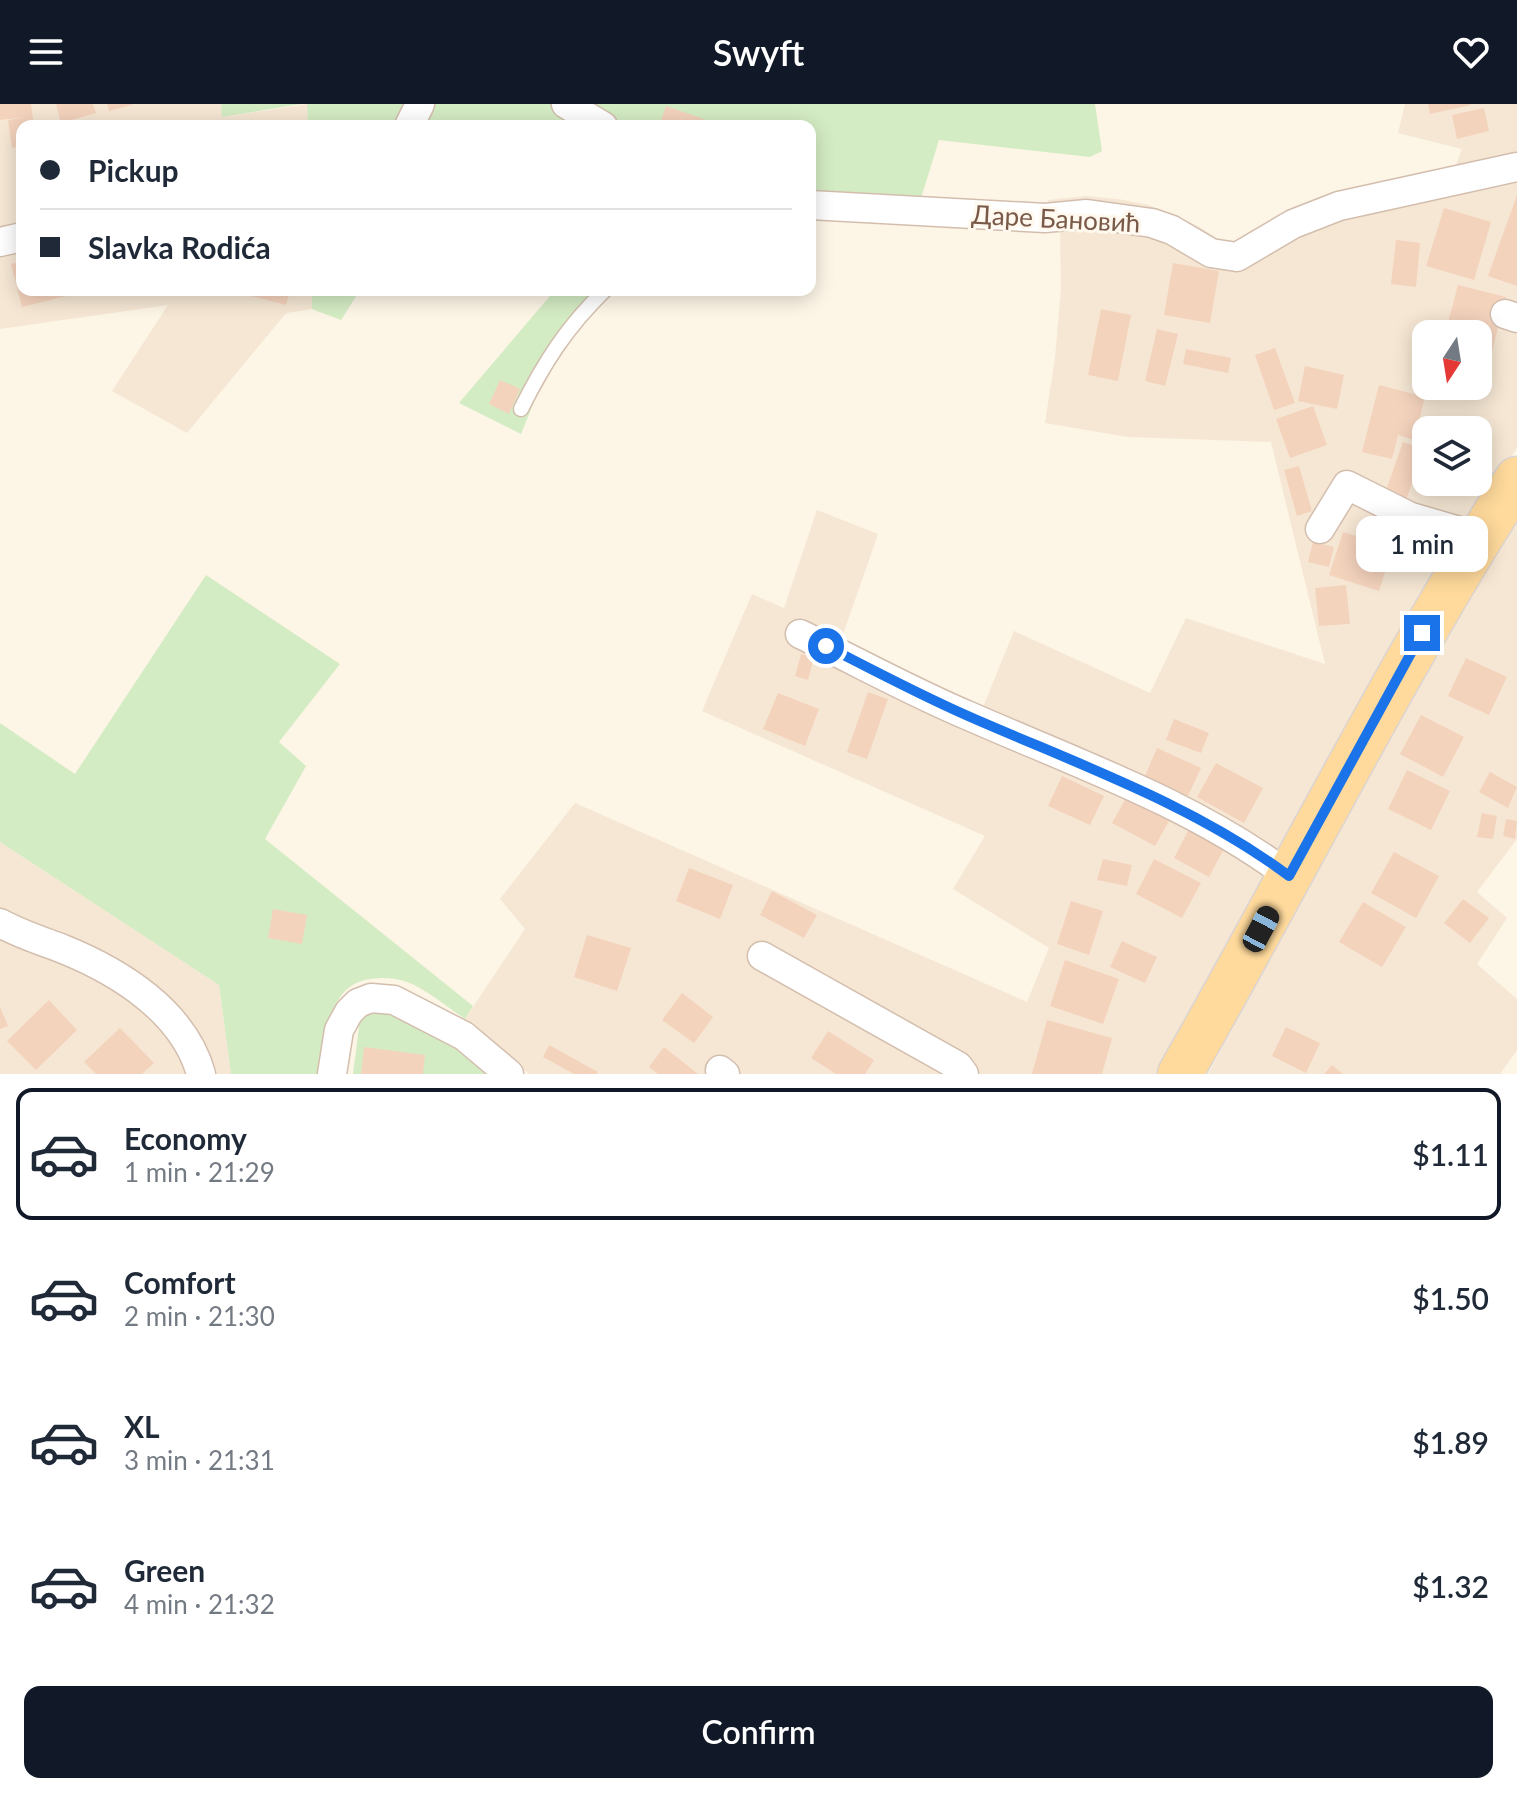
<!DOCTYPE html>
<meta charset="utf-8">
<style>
:root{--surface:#fff;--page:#f6f6f7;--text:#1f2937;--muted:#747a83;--line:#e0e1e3;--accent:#111827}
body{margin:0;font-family:Lato,sans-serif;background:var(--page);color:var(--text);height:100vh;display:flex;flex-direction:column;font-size:30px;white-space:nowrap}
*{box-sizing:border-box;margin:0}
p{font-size:26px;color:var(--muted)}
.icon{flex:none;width:44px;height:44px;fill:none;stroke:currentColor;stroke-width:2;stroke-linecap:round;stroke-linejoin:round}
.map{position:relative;height:970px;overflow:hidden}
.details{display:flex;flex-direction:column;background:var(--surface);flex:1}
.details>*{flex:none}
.banner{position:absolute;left:16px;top:16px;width:800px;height:176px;border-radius:16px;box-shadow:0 4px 20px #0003;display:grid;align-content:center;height:176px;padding:0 24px;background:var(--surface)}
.needle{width:52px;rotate:192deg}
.buttons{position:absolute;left:1412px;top:216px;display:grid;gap:16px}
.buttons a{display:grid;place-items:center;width:80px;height:80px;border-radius:16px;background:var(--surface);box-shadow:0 4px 20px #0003;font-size:40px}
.end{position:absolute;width:36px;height:36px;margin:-18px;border:10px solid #1a73e8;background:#fff;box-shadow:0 0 0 4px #fff}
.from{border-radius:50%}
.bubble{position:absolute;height:56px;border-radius:16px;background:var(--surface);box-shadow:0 4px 20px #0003;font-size:26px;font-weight:600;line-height:56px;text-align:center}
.car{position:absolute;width:24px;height:48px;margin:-24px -12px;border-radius:10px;box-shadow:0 0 6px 2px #0007;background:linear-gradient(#222 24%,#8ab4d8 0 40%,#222 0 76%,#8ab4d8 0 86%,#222 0)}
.banner b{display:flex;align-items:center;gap:28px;height:76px;font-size:30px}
.banner b+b{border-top:2px solid var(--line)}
.banner i{width:20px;height:20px;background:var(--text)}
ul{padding:14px 0 0;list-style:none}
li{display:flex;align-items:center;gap:24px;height:132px;margin:0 16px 12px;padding:0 8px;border:4px solid transparent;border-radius:16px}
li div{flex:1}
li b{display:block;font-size:30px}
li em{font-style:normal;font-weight:600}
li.current{border-color:var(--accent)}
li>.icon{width:72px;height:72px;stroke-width:1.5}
.action{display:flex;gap:16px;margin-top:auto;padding:16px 24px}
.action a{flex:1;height:92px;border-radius:16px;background:var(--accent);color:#fff;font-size:32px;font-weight:600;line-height:92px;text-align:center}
header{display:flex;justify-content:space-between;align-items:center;height:104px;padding:0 24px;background:var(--accent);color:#fff;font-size:36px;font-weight:600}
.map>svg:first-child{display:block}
.residential{fill:#f6e7d4;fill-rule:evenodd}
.green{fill:#d4ecc4}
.building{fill:#f4d3bd}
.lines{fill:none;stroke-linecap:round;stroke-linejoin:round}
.service-casing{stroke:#d3beae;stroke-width:17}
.minor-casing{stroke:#d3beae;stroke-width:31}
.primary-casing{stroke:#dcd4d0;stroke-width:47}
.service{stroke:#fff;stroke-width:14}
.minor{stroke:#fff;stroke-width:28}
.primary{stroke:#ffda9c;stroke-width:44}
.route{stroke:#1a73e8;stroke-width:10}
.labels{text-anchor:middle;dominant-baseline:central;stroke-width:6;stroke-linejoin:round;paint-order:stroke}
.street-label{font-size:26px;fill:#795a49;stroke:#fff8ee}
</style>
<header><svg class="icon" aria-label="menu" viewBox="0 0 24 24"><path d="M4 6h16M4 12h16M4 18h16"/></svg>Swyft<svg class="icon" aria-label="heart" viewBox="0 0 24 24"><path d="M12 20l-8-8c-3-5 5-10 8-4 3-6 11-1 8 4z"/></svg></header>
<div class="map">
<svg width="1517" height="970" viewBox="0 0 1517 970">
<rect width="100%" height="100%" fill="#fdf5e6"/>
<g class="residential">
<polygon points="0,0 221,0 223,13 307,0 308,22 22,22 22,186 312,186 312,205 286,209 187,329 112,287 168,201 0,225"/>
<path d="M1405,0h112v344l-62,94 -295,532h-631l-64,-55 60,-90 -25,-30 75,-96 452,199 22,-54 -96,-59 32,-53 -283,-125 50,-117 32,14 33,-98 61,24 -39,112 142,66 33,-81 136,62 36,-75 139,46 -54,-222 -143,-5 -83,-14 10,-65 6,-69 -1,-62 -12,-27 38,-4 32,3 31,6 49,21 25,16 12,3 218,-72 9,-24 -64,-16zM1426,230h52v52h-52zM1426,326h52v52h-52z"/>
<polygon points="1517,402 1517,735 1477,788 1507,814 1477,860 1517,895 1517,946 1500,970 1208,970"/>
<polygon points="0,738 219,881 231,970 0,970"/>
</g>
<g class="green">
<polygon points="221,0 301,0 222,13"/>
<polygon points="307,0 1095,0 1102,47 1090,53 939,36 918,104 810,94 810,22 484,22 469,17 465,22 308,22"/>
<polygon points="312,186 360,186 341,216 312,205"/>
<polygon points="555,186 606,186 548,263 521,330 459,299"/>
<path d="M206,471l134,89 -61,78 27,24 -41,73 208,167 -8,13c-18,-12 -37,-29 -58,-37 -12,-4 -23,-5 -36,-3 -44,4 -45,61 -50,95h-90l-12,-89 -219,-143v-119l75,51z"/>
<polygon points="398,896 499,970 353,970 360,915 381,900"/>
</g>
<g class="building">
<polygon points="0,0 31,0 34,22 22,22 22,42 12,44 8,16 25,13 0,16"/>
<polygon points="56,0 93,0 96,9 61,19"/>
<polygon points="107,0 132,0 132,1 109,7"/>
<polygon points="1428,0 1470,0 1471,1 1430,10"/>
<polygon points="666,2 704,15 701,22 659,22"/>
<polygon points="1484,4 1489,27 1457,35 1452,11"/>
<polygon points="1517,91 1517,182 1488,172"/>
<polygon points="1444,104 1491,118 1474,176 1426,162"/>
<polygon points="1396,136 1420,139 1416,183 1391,180"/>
<polygon points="22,157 22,186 69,186 70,191 22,203 11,160"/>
<polygon points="1173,159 1219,167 1210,219 1164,211"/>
<polygon points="1458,181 1506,193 1492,247 1478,244 1478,230 1445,230"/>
<polygon points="100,186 121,186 121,187 101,191"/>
<polygon points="240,186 290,186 286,201 239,189"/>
<polygon points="1101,205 1131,211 1118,277 1088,271"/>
<polygon points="1157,225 1178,230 1165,282 1145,277"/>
<polygon points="1275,244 1295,299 1274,306 1255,251"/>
<polygon points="1186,245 1231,254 1228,269 1183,260"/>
<polygon points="1305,262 1344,271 1337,305 1298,297"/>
<polygon points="500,276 520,285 509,310 489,300"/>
<polygon points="1379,281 1425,293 1414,336 1398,331 1392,355 1362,348"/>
<polygon points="1313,302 1327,341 1290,354 1276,315"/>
<polygon points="1403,338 1426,346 1426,378 1435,378 1433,383 1413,376 1406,396 1385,389"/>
<polygon points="1299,362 1312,407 1297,412 1284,366"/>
<polygon points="1343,428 1393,443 1379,487 1329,471"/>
<polygon points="1313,438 1334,443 1329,463 1308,458"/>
<polygon points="1346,481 1350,520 1319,522 1315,484"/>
<polygon points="801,550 814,553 808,576 795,572"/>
<polygon points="1466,554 1507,573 1489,611 1448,592"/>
<polygon points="868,588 888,595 867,655 847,648"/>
<polygon points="778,589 819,605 805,642 763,625"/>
<polygon points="1421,611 1464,633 1443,673 1400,650"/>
<polygon points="1174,615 1209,629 1201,649 1166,636"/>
<polygon points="1157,644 1201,664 1188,692 1145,672"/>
<polygon points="1216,659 1263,684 1244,719 1197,693"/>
<polygon points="1407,666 1450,687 1431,726 1388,705"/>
<polygon points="1490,668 1517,683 1508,704 1479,688"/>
<polygon points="1062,672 1104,692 1090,721 1048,702"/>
<polygon points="1126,694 1169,717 1155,742 1112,719"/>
<polygon points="1482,709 1497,712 1493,735 1477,733"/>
<polygon points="1506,715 1517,717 1515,735 1503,732"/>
<polygon points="1190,723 1226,741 1209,773 1174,754"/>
<polygon points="1394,748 1439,772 1416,814 1371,789"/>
<polygon points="1103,755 1132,761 1127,782 1097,776"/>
<polygon points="1154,755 1201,779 1182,814 1136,790"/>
<polygon points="689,764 733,781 720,815 676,797"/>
<polygon points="772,787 817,811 804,834 760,811"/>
<polygon points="1463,795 1489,814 1470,839 1444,819"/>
<polygon points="1071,797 1103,807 1089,851 1057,840"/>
<polygon points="1363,798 1406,823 1382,863 1339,838"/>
<polygon points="273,805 307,811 302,840 268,834"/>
<polygon points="587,831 631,844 617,887 574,873"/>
<polygon points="1122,837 1157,853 1145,879 1110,863"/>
<polygon points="1065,856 1119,875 1103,920 1050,902"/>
<polygon points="682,889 713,913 694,939 662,916"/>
<polygon points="49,896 77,926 36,966 7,937"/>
<polygon points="0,903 8,922 0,925"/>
<polygon points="1047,916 1112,934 1102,970 1032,970"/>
<polygon points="1286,923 1320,939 1306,969 1272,952"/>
<polygon points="120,924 154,959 142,970 96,970 84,958"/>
<polygon points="828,927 874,956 865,970 836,970 811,954"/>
<polygon points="549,941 598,968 596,970 574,970 543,953"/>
<polygon points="364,943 425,951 423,970 361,970"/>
<polygon points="664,943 698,970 658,970 649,963"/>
<polygon points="1332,961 1343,970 1324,970"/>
</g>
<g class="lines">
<defs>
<path id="service" d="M521,305c24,-48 46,-82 84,-119"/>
<g id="minor">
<polyline points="566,0 603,22"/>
<polyline points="409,22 420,0"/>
<polyline points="810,101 1045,114 1087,110 1152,119 1172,126 1211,149 1237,153 1293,120 1339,102 1517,63"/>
<polyline points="0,138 22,133"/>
<polyline points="1505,210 1517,214"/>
<polyline points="1320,425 1347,381 1411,413 1480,433"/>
<path d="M800,530c56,27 112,58 169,82 109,48 224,88 320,160"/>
<path d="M0,819c20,11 42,18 63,26 57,23 121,63 138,125"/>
<polyline points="762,852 958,962 964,970"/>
<polyline points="720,966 725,970"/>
<polyline points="332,970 339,926 349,908 358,899 371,894 394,896 464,932 509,970"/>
</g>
<path id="primary" d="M1180,970c113,-198 214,-403 337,-595"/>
</defs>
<use href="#service" class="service-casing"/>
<use href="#minor" class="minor-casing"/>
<use href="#primary" class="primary-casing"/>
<use href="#service" class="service"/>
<use href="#minor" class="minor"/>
<use href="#primary" class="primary"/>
</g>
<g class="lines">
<path class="route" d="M826,542c47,24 94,49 142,70 109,48 225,88 321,160l133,-243"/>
</g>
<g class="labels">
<g class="street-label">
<text transform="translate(1056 114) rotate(3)">Даре Бановић</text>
</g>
</g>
</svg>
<div class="buttons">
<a><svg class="needle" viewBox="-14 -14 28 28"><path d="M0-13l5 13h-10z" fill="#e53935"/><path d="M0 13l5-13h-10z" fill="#747a83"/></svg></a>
<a><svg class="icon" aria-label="layers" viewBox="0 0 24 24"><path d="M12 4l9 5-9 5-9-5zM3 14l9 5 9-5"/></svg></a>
</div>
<i class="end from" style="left:826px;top:542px"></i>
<i class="end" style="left:1422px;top:529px"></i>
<div class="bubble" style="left:1356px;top:412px;width:132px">1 min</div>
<i class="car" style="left:1261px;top:825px;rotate:28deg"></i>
<div class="banner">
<b><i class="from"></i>Pickup</b>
<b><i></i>Slavka Rodića</b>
</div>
</div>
<section class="details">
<ul>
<li class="current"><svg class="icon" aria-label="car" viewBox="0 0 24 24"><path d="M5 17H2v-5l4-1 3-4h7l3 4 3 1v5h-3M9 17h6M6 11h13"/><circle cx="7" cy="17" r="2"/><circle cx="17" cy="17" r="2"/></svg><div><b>Economy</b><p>1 min · 21:29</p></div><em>$1.11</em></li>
<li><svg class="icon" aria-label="car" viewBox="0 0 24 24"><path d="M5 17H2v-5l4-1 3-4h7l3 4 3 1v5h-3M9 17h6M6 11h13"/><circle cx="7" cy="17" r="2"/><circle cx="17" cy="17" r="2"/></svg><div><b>Comfort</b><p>2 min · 21:30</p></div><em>$1.50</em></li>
<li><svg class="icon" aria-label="car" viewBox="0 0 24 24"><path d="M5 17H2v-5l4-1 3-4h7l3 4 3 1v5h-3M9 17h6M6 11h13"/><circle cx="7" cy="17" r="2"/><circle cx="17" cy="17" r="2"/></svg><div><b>XL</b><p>3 min · 21:31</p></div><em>$1.89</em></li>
<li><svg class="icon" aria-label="car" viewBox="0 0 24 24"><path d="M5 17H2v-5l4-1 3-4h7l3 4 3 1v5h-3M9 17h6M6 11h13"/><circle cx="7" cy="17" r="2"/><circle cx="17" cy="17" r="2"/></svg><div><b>Green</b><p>4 min · 21:32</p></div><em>$1.32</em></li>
</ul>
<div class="action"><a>Confirm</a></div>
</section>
